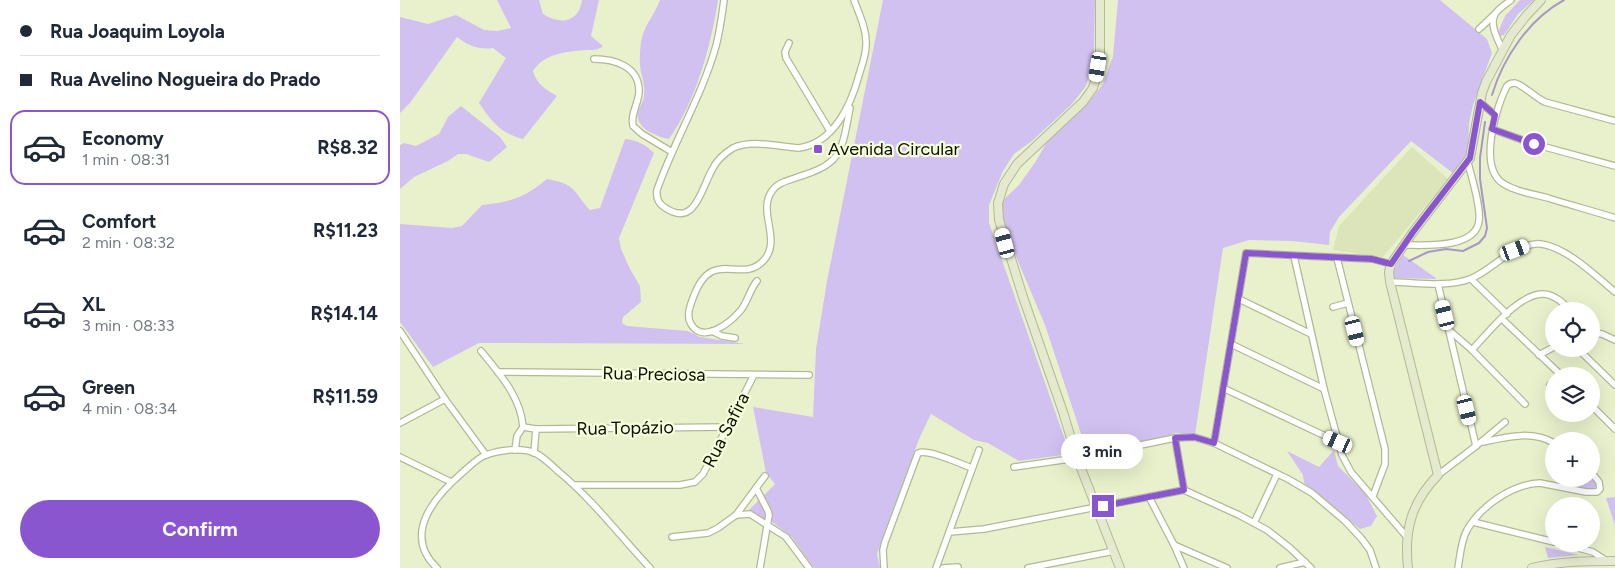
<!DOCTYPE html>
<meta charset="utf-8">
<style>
:root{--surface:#fff;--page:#f2f2f3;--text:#1f2937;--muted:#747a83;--line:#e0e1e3;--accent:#8a56cf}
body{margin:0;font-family:Figtree,sans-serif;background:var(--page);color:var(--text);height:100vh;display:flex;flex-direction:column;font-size:19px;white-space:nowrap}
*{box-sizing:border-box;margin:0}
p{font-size:16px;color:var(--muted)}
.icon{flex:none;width:28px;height:28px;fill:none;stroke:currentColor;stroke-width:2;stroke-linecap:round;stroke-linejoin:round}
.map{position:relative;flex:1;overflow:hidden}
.sheet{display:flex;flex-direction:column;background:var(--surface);width:400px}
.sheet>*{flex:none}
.guide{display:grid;align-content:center;height:110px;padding:0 20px;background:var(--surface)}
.tools{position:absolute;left:1145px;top:302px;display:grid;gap:10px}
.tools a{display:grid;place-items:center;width:55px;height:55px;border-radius:50%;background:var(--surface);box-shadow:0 5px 20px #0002;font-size:25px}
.end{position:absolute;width:22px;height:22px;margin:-11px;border:6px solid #8a56cf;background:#fff;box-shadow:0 0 0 2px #fff}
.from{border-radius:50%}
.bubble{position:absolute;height:35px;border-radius:18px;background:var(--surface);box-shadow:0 5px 20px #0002;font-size:16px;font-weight:700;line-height:35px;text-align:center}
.car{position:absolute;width:15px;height:30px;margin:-15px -8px;border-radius:6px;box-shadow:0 0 4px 1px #0007;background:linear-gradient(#fff 24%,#345 0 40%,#fff 0 76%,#345 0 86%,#fff 0)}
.guide b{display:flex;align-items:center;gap:18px;height:48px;font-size:19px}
.guide b+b{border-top:1px solid var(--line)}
.guide i{width:12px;height:12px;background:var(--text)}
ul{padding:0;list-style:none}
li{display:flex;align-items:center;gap:15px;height:75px;margin:0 10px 8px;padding:0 10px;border:2px solid transparent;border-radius:15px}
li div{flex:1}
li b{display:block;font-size:19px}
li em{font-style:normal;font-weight:700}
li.current{border-color:var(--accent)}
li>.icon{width:45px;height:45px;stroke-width:1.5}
.cta{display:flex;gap:10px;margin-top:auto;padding:10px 20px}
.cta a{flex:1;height:58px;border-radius:30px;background:var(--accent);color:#fff;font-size:20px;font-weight:700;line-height:58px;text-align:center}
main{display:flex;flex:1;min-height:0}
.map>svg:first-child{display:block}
.built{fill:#dce5b9}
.green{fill:#d1c1f0}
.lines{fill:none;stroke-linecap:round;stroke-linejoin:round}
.stream{stroke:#a898c5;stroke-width:2}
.street-casing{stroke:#b1b995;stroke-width:8}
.secondary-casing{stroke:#b1b995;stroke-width:10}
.street{stroke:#fff;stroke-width:5.5}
.secondary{stroke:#e5e9cd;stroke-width:8}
.route{stroke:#8a56cf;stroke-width:6}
.poi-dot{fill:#8a56cf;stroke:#f6fed9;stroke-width:2}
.labels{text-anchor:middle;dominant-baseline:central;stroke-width:4.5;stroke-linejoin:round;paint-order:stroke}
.poi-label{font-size:18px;fill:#0c0f04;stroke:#f6fed9;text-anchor:start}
.street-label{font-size:18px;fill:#0c0f04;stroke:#f6fed9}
</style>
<main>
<section class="sheet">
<div class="guide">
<b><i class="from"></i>Rua Joaquim Loyola</b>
<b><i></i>Rua Avelino Nogueira do Prado</b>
</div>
<ul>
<li class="current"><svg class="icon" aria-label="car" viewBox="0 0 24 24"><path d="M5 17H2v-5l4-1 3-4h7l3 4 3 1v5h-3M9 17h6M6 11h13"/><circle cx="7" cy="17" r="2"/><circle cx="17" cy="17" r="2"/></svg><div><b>Economy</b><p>1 min · 08:31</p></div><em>R$8.32</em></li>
<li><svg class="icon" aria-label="car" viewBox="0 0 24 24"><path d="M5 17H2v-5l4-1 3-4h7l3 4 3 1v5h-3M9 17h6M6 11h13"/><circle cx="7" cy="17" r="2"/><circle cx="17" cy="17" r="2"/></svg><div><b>Comfort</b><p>2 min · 08:32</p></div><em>R$11.23</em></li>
<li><svg class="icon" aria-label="car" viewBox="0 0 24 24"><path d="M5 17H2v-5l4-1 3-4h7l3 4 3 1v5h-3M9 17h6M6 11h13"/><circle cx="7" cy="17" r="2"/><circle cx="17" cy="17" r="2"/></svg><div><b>XL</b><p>3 min · 08:33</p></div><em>R$14.14</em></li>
<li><svg class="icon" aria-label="car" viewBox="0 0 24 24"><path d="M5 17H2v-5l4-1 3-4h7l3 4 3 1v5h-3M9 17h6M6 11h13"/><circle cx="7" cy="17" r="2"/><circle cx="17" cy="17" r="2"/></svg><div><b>Green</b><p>4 min · 08:34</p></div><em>R$11.59</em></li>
</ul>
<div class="cta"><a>Confirm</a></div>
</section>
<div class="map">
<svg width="1215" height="568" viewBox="0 0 1215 568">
<rect width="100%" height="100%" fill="#e9f1cc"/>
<polygon class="built" points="1012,147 1048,179 983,257 933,250 939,226"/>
<g class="green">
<path d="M97,0h42l4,14c17,11 36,9 39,-14h17l-8,36 12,10c-6,5 -12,4 -19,4 -20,2 -40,4 -51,21 3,13 14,19 24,25l-34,43c-23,-6 -31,-17 -44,-36l27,-45 -13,-10c-15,2 -24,-2 -36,-11l-47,66 -10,10v-96l28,7 28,-9 28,15 13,1 14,-3z"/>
<path d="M260,0h58c-7,46 -22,101 -49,139 -12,-2 -34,-11 -31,-26 1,-6 6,-12 6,-18 1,-8 -1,-15 -3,-23 -2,-9 -1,-21 0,-30 3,-18 14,-27 19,-42z"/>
<polygon points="483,0 695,0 694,50 691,70 686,86 672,104 632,141 614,154 603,171 589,205 589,223 670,454 619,461 588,443 574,440 531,414 519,439 477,554 480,568 414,568 391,536 372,522 347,512 375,484 366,473 353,407 413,417 416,349 427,281"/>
<polygon points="718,0 1040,0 1087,39 1092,53 1073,105 1069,123 1068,152 1064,163 1054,174 1011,141 939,217 930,232 929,245 892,241 849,240 823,248 795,435 776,433 765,437 687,452 645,325 601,221 602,201 619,185 636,161 648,140 693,97 703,84 713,56"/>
<polygon points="1120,0 1134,0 1118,14 1104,35 1100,36 1099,30 1105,16"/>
<polygon points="61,106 100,137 107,147 89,162 66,154 58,154 48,161 14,177 0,189 0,145 4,143 16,146 39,134 48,117"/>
<path d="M225,139c12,1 21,6 29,14l-35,85 2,11 9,20 10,17 1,16 -18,15 -1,6 5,3 61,5 12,6 45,7 -266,-1 -46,24 -33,-45v-98l52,4 10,-2 20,-21c29,-3 42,-7 65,-26 29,5 25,11 43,31l10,-2z"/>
<polygon points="1003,255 1036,278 1036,279 994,278 994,270"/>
<polygon points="934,450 938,466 965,493 977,516 971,526 960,529 904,483 903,475 887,451 919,467"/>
<polygon points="1191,477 1197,484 1195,488 1186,489 1164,485 1164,483 1171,479 1191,479"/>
<polygon points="1215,497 1215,525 1206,498"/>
<polygon points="1145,547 1179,555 1148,558"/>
</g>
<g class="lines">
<g class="stream">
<path d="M1092,95c11,-37 37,-76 72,-95"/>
<polyline points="1009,261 1028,252 1046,249 1063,251 1079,243 1085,236 1087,228 1080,179 1080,158 1085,122"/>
</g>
<defs>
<g id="street">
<path d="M324,0c-2,15 -4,31 -8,46 -14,50 -42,95 -59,144 -1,7 1,13 7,17 31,22 37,-18 48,-37 4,-9 13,-17 21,-22 19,-9 46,-1 66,0 35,-5 52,-43 60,-73 3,-10 7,-20 7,-30 1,-15 -7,-31 -12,-45"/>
<polyline points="1079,29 1094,15"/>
<polyline points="389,43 385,52 386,58 430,131"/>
<path d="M1102,49c-4,-9 -13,-25 -7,-35 3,-5 11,-10 16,-14"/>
<path d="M194,59c20,0 45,7 45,32 0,12 -9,23 -6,35l9,8 30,18"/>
<polyline points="1080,102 1095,115"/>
<path d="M1215,121l-70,-19c-7,-3 -26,-20 -31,-19 -3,0 -5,1 -7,3 -11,21 -28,78 -6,96 12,9 32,12 47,16 22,7 45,13 67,20"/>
<polyline points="1092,129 1134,144 1215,166"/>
<path d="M1004,245c21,0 73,4 75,-25 2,-15 -8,-43 -11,-58"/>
<polyline points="894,256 924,389 942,455 951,472 1006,536"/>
<polyline points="937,258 985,449 985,464 973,496"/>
<polyline points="1071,279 1107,314"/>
<path d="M357,281c-7,8 -9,20 -16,29 -10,12 -38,35 -50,14 -5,-8 -1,-18 2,-26 19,-53 48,-12 71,-38 18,-20 -7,-49 8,-69 5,-8 15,-10 23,-13 11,-4 25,-7 34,-15 16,-11 17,-38 21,-55"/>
<path d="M990,282c25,0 55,6 80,-3 16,-6 30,-21 46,-29 7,-3 17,-7 25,-6 25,3 55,32 74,48"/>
<polyline points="1038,284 1076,446"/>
<polyline points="839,299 911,334"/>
<polyline points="933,307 948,303"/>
<polyline points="1102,319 1162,376"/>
<polyline points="1049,330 1072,350 1125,404"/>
<polyline points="0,331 45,399 86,455"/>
<polyline points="312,331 322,336 335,338"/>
<polyline points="1191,333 1202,334 1215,340"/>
<polyline points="831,344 924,389"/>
<polyline points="1178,349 1215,385"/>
<path d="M1072,350c16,-17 51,-63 77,-55 9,2 16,10 22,16"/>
<path d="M81,351c18,22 40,46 42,76l-6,9 -2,14"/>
<polyline points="1139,355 1154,347"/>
<polyline points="98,372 409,375"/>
<polyline points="1154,382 1150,385 1154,388"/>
<polyline points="823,388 938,442"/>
<polyline points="1191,405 1215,429"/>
<polyline points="0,423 45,399"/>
<polyline points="123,427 136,429 327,427"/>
<polyline points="775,438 784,490"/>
<path d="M1083,442c23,-5 49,-12 71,1"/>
<polyline points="814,443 846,253 972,259 991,264"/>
<polyline points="134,453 136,429"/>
<polyline points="0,457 51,482"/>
<polyline points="614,467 677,458 775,438 794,437 814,443 888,479 912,493 945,521 961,538 970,550 976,568"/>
<polyline points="1038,475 1076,446 1105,422"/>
<polyline points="175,485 280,485 295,482 303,474 354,375"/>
<polyline points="356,488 368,511 369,515 360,568"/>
<polyline points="749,497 774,545 784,568"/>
<polyline points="336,515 365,476"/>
<polyline points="1073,522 1154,542"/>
<polyline points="854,523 877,474"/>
<polyline points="550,532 584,529 784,490 839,515 867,530 890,548 911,568"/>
<polyline points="272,537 308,533 318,528 336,515 350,514 386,537 409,568"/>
<polyline points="1164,544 1193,552 1207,561"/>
<polyline points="774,545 827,568"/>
<path d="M37,568c-35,-33 -3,-71 25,-95 7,-6 15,-15 24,-18 13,-5 36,-8 49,-2 9,4 16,12 24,19 34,28 61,64 91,96"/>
<path d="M484,568l-1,-18 2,-8 33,-89c12,-4 42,11 54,15"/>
<polyline points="536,568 579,450"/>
<polyline points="543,568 558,567"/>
<polyline points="628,568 714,551"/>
<polyline points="880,568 905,562"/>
<path d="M1058,568c2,-12 3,-27 9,-38 14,-24 45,-46 73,-47l46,9h11l3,-3 -1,-7 -8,-10"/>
</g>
<g id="secondary">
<polyline points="700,0 700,54 696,78 693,88 683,102 617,164 604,184 598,203 599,220 623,297 663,412 677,458 720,568"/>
<path d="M1008,568c-4,-38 3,-65 30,-93l-48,-193 -1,-10 2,-8 22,-32 57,-74 12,-65 4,-11 25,-47 15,-19 15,-16"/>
<path d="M1132,568c28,-7 55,-7 83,-7"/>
</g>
</defs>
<use href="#street" class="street-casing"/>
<use href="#secondary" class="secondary-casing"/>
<use href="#street" class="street"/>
<use href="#secondary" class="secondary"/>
</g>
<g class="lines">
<polyline class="route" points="703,506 784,490 775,438 794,437 814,443 846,253 972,259 991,264 1013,232 1070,158 1080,102 1095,115 1092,129 1134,144"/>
</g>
<rect class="poi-dot" x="413" y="144" width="10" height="10" rx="2.5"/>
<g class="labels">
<g class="poi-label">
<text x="428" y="149">Avenida Circular</text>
</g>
<g class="street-label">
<text transform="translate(254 374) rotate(1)">Rua Preciosa</text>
<text transform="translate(225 428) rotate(-1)">Rua Topázio</text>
<text transform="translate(326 430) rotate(-63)">Rua Safira</text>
</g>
</g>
</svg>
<div class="tools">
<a><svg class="icon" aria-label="locate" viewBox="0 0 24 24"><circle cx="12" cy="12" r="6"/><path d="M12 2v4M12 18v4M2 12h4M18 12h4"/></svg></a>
<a><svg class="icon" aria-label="layers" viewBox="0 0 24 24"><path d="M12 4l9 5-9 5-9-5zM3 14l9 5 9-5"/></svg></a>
<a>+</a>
<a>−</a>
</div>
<i class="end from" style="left:1134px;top:144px"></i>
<i class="end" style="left:703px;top:506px"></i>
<div class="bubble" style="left:661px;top:434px;width:82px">3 min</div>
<i class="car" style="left:698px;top:67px;rotate:189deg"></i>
<i class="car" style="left:605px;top:243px;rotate:345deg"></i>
<i class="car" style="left:1115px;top:250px;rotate:69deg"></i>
<i class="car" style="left:1045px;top:315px;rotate:346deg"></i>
<i class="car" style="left:955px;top:331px;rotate:166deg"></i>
<i class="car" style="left:1067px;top:410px;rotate:166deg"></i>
<i class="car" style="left:938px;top:442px;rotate:294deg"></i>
</div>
</main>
